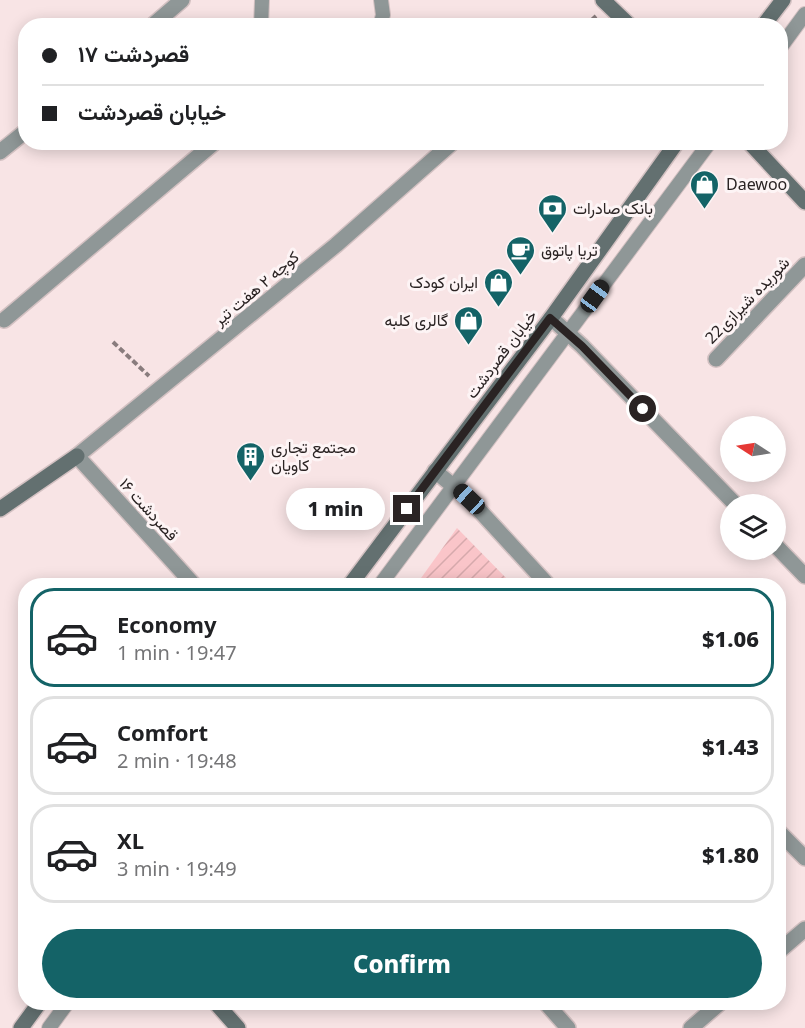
<!DOCTYPE html>
<meta charset="utf-8">
<style>
:root{--surface:#fff;--page:#f2f2f2;--text:#202124;--muted:#757577;--line:#e0e0e0;--accent:#146367}
body{margin:0;font-family:"Noto Sans",Vazirmatn,sans-serif;background:var(--page);color:var(--text);height:100vh;display:flex;flex-direction:column;font-size:22px;white-space:nowrap}
*{box-sizing:border-box;margin:0}
p{font-size:20px;color:var(--muted)}
.icon{flex:none;width:33px;height:33px;fill:none;stroke:currentColor;stroke-width:2;stroke-linecap:round;stroke-linejoin:round}
.map{position:relative;flex:1;overflow:hidden}
.panel{position:absolute;left:18px;top:578px;width:768px;height:432px;display:flex;flex-direction:column;background:var(--surface);border-radius:24px;box-shadow:0 3px 15px #0003}
.panel>*{flex:none}
.guide{position:absolute;left:18px;top:18px;width:770px;height:132px;border-radius:24px;box-shadow:0 3px 15px #0003;display:grid;align-content:center;height:132px;padding:0 24px;background:var(--surface)}
.needle{width:39px;rotate:282deg}
.fabs{position:absolute;left:720px;top:416px;display:grid;gap:12px}
.fabs a{display:grid;place-items:center;width:66px;height:66px;border-radius:50%;background:var(--surface);box-shadow:0 3px 15px #0003;font-size:30px}
.end{position:absolute;width:27px;height:27px;margin:-14px;border:8px solid #2a2323;background:#fff;box-shadow:0 0 0 3px #fff}
.from{border-radius:50%}
.bubble{position:absolute;height:42px;border-radius:21px;background:var(--surface);box-shadow:0 3px 15px #0003;font-size:20px;font-weight:800;line-height:42px;text-align:center}
.car{position:absolute;width:18px;height:36px;margin:-18px -9px;border-radius:8px;box-shadow:0 0 4px 2px #0007;background:linear-gradient(#222 24%,#8ab4d8 0 40%,#222 0 76%,#8ab4d8 0 86%,#222 0)}
.guide b{display:flex;align-items:center;gap:21px;height:57px;font-size:22px}
.guide b+b{border-top:2px solid var(--line)}
.guide i{width:15px;height:15px;background:var(--text)}
ul{padding:10px 0 0;list-style:none}
li{display:flex;align-items:center;gap:18px;height:99px;margin:0 12px 9px;padding:0 12px;border:3px solid var(--line);border-radius:24px}
li div{flex:1}
li b{display:block;font-size:22px}
li em{font-style:normal;font-weight:800}
li.on{border-color:var(--accent)}
li>.icon{width:54px;height:54px;stroke-width:1.5}
.action{display:flex;gap:12px;margin-top:auto;padding:12px 24px}
.action a{flex:1;height:69px;border-radius:36px;background:var(--accent);color:#fff;font-size:24px;font-weight:800;line-height:69px;text-align:center}
.map>svg:first-child{display:block}
.garden{fill:url(#garden-furrows)}
.lines{fill:none;stroke-linecap:round;stroke-linejoin:round}
.lane-casing{stroke:#d3c1c2;stroke-width:16}
.street-casing{stroke:#d3c1c2;stroke-width:18}
.secondary-casing{stroke:#d3c1c2;stroke-width:18}
.path{stroke:#897c7d;stroke-width:4;stroke-dasharray:6 3;stroke-linecap:butt}
.lane{stroke:#8f9797;stroke-width:14}
.street{stroke:#8f9797;stroke-width:15}
.secondary{stroke:#637070;stroke-width:15}
.route{stroke:#2a2323;stroke-width:8}
.labels{text-anchor:middle;dominant-baseline:central;stroke-width:6;stroke-linejoin:round;paint-order:stroke}
.poi-label{font-size:16px;fill:#2a2323;stroke:#fdf4f5;text-anchor:start}
.street-label{font-size:16px;fill:#2a2323;stroke:#fdf4f5}
</style>
<div class="map">
<svg width="805" height="1028" viewBox="0 0 805 1028">
<defs>
<pattern id="garden-furrows" width="10" height="10" patternUnits="userSpaceOnUse" patternTransform="scale(1.5)"><rect width="10" height="10" fill="#fac5c9"/><path d="M-1 1l2-2M0 10L10 0M9 11l2-2" fill="none" stroke="#d6a9ac"/></pattern>
</defs>
<rect width="100%" height="100%" fill="#f8e4e5"/>
<polygon class="garden" points="457,528 513,585 416,585"/>
<g class="lines">
<defs>
<g id="lane">
<polyline points="261,26 262,0"/>
<polyline points="380,26 383,15 381,0"/>
<polyline points="780,48 805,14"/>
<polyline points="380,585 710,142"/>
<polyline points="49,1028 68,1002"/>
</g>
<g id="street">
<polyline points="152,26 182,0"/>
<polyline points="0,152 26,131"/>
<polyline points="551,318 582,346 735,504"/>
<polyline points="4,320 215,142"/>
<polyline points="716,359 805,265"/>
<polyline points="435,471 469,499 548,585"/>
<polyline points="776,546 805,576"/>
<polyline points="194,585 77,456 336,245 453,142"/>
<polyline points="778,831 805,858"/>
<polyline points="778,952 805,929"/>
<polyline points="545,1002 568,1028"/>
<polyline points="691,1028 721,1002"/>
</g>
<g id="secondary">
<polyline points="603,0 630,26"/>
<polyline points="763,26 783,0"/>
<polyline points="749,142 805,202"/>
<polyline points="0,509 77,456"/>
<polyline points="350,585 551,318 677,142"/>
<polyline points="215,1002 238,1028"/>
<polyline points="21,1028 40,1002"/>
</g>
</defs>
<use href="#lane" class="lane-casing"/>
<use href="#street" class="street-casing"/>
<use href="#secondary" class="secondary-casing"/>
<g class="path">
<polyline points="585,26 596,16"/>
<polyline points="113,342 149,376"/>
</g>
<use href="#lane" class="lane"/>
<use href="#street" class="street"/>
<use href="#secondary" class="secondary"/>
</g>
<g class="lines">
<polyline class="route" points="407,509 550,318 582,346 643,409"/>
</g>
<defs>
<symbol id="shop-pin" viewBox="-11 -11 22 30"><path d="M0 17L-7.5 6A9.5 9.5 0 1 1 7.5 6Z" fill="#146367" stroke="#fdf4f5"/><path d="M-5-2.5h2.3a2.7 3.5 0 0 1 5.4 0H5L5.5 6h-11ZM-1.5-2.5h3a1.5 2.3 0 0 0-3 0Z" fill="#fff"/></symbol>
<symbol id="bank-pin" viewBox="-11 -11 22 30"><path d="M0 17L-7.5 6A9.5 9.5 0 1 1 7.5 6Z" fill="#146367" stroke="#fdf4f5"/><path d="M-6-4H6V4H-6ZM0-2.3a2.3 2.3 0 1 0 0 4.6a2.3 2.3 0 1 0 0-4.6Z" fill="#fff"/></symbol>
<symbol id="cafe-pin" viewBox="-11 -11 22 30"><path d="M0 17L-7.5 6A9.5 9.5 0 1 1 7.5 6Z" fill="#146367" stroke="#fdf4f5"/><path d="M-5.5-4.5H6V0H3Q3 3.5 0 3.5H-2.5Q-5.5 3.5-5.5 0ZM3-3.2v2h1.7v-2ZM-6 4.5H4V6H-6Z" fill="#fff"/></symbol>
<symbol id="building-pin" viewBox="-11 -11 22 30"><path d="M0 17L-7.5 6A9.5 9.5 0 1 1 7.5 6Z" fill="#146367" stroke="#fdf4f5"/><path d="M-4-6H4V6H1V3H-1V6H-4ZM-2.5-4.3h1.7v1.8h-1.7ZM.8-4.3h1.7v1.8H.8ZM-2.5-1h1.7V.8h-1.7ZM.8-1h1.7V.8H.8Z" fill="#fff"/></symbol>
</defs>
<g fill-rule="evenodd">
<use href="#shop-pin" x="688" y="168" width="33" height="45"/>
<use href="#bank-pin" x="536" y="192" width="33" height="45"/>
<use href="#cafe-pin" x="504" y="234" width="33" height="45"/>
<use href="#shop-pin" x="482" y="266" width="33" height="45"/>
<use href="#shop-pin" x="452" y="304" width="33" height="45"/>
<use href="#building-pin" x="234" y="440" width="33" height="45"/>
</g>
<g class="labels">
<g class="poi-label">
<text x="726" y="184">Daewoo</text>
<text x="573" y="208">بانک صادرات</text>
<text x="541" y="250">تریا پاتوق</text>
<text x="478" y="282" text-anchor="end">ایران کودک</text>
<text x="448" y="320" text-anchor="end">گالری کلبه</text>
<text x="271" y="447">مجتمع تجاری<tspan x="271" dy="18">کاویان</tspan></text>
</g>
<g class="street-label">
<text transform="translate(256 288) rotate(-40)">کوچه ۲ هفت تیر</text>
<text transform="translate(747 300) rotate(-46)">22شوریده شیرازی</text>
<text transform="translate(501 354) rotate(-53)">خیابان قصردشت</text>
<text transform="translate(149 509) rotate(48)">قصردشت ۱۶</text>
</g>
</g>
</svg>
<div class="fabs">
<a><svg class="needle" viewBox="-14 -14 28 28"><path d="M0-13l5 13h-10z" fill="#e53935"/><path d="M0 13l5-13h-10z" fill="#757577"/></svg></a>
<a><svg class="icon" aria-label="layers" viewBox="0 0 24 24"><path d="M12 4l9 5-9 5-9-5zM3 14l9 5 9-5"/></svg></a>
</div>
<i class="end from" style="left:643px;top:409px"></i>
<i class="end" style="left:407px;top:509px"></i>
<div class="bubble" style="left:286px;top:488px;width:99px">1 min</div>
<i class="car" style="left:595px;top:296px;rotate:36deg"></i>
<i class="car" style="left:469px;top:499px;rotate:313deg"></i>
<div class="guide">
<b><i class="from"></i>قصردشت ۱۷</b>
<b><i></i>خیابان قصردشت</b>
</div>
<section class="panel">
<ul>
<li class="on"><svg class="icon" aria-label="car" viewBox="0 0 24 24"><path d="M5 17H2v-5l4-1 3-4h7l3 4 3 1v5h-3M9 17h6M6 11h13"/><circle cx="7" cy="17" r="2"/><circle cx="17" cy="17" r="2"/></svg><div><b>Economy</b><p>1 min · 19:47</p></div><em>$1.06</em></li>
<li><svg class="icon" aria-label="car" viewBox="0 0 24 24"><path d="M5 17H2v-5l4-1 3-4h7l3 4 3 1v5h-3M9 17h6M6 11h13"/><circle cx="7" cy="17" r="2"/><circle cx="17" cy="17" r="2"/></svg><div><b>Comfort</b><p>2 min · 19:48</p></div><em>$1.43</em></li>
<li><svg class="icon" aria-label="car" viewBox="0 0 24 24"><path d="M5 17H2v-5l4-1 3-4h7l3 4 3 1v5h-3M9 17h6M6 11h13"/><circle cx="7" cy="17" r="2"/><circle cx="17" cy="17" r="2"/></svg><div><b>XL</b><p>3 min · 19:49</p></div><em>$1.80</em></li>
</ul>
<div class="action"><a>Confirm</a></div>
</section>
</div>
